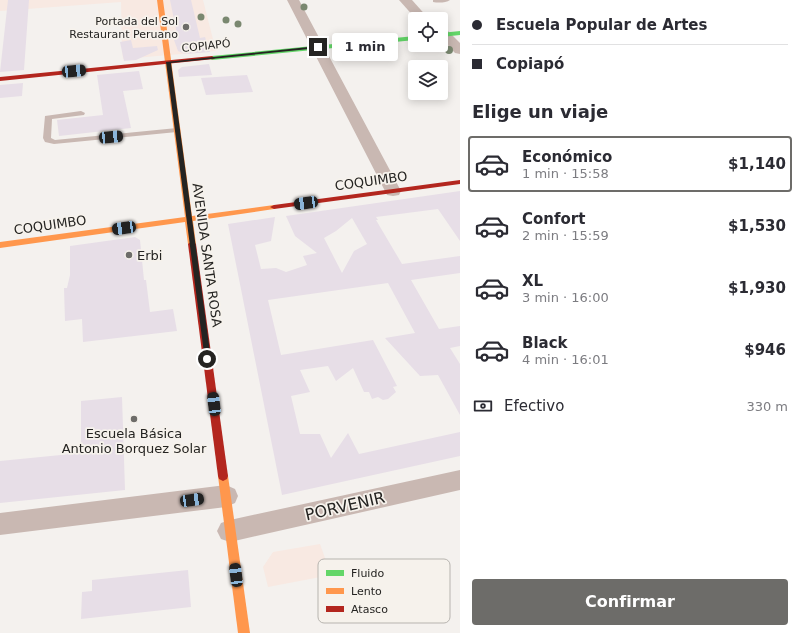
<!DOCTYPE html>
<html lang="es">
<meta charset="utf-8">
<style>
:root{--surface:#fff;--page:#f2f2f3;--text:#2b2b33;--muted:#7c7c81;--line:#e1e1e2;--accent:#6d6c69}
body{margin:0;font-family:"DejaVu Sans",sans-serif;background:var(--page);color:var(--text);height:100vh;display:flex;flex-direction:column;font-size:15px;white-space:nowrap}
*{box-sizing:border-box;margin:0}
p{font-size:13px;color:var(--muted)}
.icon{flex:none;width:22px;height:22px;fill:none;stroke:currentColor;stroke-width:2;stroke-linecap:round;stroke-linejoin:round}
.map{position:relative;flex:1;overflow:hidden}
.side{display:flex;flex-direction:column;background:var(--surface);width:340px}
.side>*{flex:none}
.hud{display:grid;align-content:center;height:88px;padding:0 12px;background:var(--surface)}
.tools{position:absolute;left:408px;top:12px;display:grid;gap:8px}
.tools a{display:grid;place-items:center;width:40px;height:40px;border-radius:4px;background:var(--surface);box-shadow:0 2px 10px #0003;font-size:20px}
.end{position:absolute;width:18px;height:18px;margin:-9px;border:5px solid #252422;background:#fff;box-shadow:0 0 0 2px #fff}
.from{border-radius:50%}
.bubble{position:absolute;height:28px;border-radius:4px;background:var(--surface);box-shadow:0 2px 10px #0003;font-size:13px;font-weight:700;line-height:28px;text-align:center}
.car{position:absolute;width:12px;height:24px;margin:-12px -6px;border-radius:5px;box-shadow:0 0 3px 1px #0007;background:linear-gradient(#222 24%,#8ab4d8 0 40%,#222 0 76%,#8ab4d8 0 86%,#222 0)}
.hud b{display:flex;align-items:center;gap:14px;height:38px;font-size:15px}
.hud b+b{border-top:1px solid var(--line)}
.hud i{width:10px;height:10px;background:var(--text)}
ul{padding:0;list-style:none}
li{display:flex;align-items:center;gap:12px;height:56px;margin:0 8px 6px;padding:0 4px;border:2px solid transparent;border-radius:4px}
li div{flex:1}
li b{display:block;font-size:15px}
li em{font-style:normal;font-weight:700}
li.active{border-color:var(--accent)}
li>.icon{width:36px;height:36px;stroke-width:1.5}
h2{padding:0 12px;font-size:18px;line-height:48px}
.pay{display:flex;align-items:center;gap:10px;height:44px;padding:0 12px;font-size:15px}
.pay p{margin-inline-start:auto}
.button{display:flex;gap:8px;margin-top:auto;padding:8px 12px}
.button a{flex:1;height:46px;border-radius:4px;background:var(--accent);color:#fff;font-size:16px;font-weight:700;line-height:46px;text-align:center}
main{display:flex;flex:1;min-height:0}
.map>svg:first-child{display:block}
.commercial{fill:#f8e9e2}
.building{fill:#e7dee7;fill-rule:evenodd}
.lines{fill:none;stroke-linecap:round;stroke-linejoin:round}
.lane{fill:#c9b8b2;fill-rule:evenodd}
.street{fill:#c9b8b2;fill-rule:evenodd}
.fast{fill:#63d668;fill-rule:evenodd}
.slow{fill:#ff974d;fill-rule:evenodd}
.jam{fill:#b3261e;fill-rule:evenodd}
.tree{fill:#7a8870}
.route{fill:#252422}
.poi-dot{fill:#6d6c69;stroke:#f6f2ec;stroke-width:1.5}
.labels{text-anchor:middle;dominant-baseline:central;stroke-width:3.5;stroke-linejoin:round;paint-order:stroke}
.far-poi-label{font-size:11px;fill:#252422;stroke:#f6f2ec;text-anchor:end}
.far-street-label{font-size:11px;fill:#252422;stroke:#f6f2ec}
.street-label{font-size:13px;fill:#252422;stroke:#f6f2ec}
.poi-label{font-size:13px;fill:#252422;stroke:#f6f2ec;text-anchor:start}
.near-street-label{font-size:16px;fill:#252422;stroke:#f6f2ec}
.key{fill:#f6f2ec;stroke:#b7b4af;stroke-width:1}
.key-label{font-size:11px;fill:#252422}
</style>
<main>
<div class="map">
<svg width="460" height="633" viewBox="0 0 460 633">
<rect width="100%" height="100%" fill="#f4f1ee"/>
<g class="commercial">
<polygon points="0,0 203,0 216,51 123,59 122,49 121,2 0,11"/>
<polygon points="320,544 331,575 268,587 263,567 273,552"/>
</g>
<g class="building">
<polygon points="8,0 29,0 24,70 0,72"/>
<polygon points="170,0 191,0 200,38 205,37 210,52 185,54 178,51 174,40 178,39"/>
<polygon points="131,40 133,48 157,46 158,50 136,60 124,61 120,42"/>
<polygon points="209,64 212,75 179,77 178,70 182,67"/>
<polygon points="139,71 143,89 123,91 131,128 59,136 57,120 103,115 97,75"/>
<polygon points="247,75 253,92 206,95 201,78"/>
<polygon points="23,83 22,96 0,98 0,85"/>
<path d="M460,191v50l-22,-32 -62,8 2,3h-2l26,44 58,-8v17l-49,7 28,49 21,-3v20l-10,2 10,16v51l-22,-40 -18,1 -35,-38 30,-5 -27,-50 -120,17 13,55 92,-15 24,46 -4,1 3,5 -8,7 -5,1 -5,-3 -6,2 -3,-7h-5l-11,-24 -17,13 -8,-15 -28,4 10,22 -19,4 9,38h20l11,24 17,-25 11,21 101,-22v24l-178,39 -54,-271 47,-7 -4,24 -16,4 6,24 15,-1 10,4 21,-7 -4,-9 14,-3 -22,-17 -9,-20zM352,218l15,26 -13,7 -12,22 -18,-35 12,-7z"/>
<polygon points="135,237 140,240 144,280 146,280 150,312 173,309 177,331 83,342 82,319 65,321 64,288 67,288 70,275 70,246"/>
<polygon points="122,397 125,490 0,503 0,461 81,453 81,401"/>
<polygon points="188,570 191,607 81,619 82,592 92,591 92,580"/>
</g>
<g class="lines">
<g class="lane">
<path d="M433,0h17c-4,3 -12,3 -17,2z"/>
<polygon points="81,111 85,113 84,115 52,119 51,138 55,140 177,128 181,130 177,132 54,144 45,142 43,138 45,116"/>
</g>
<g class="street">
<polygon points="287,0 299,0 401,191 399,195 393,196 387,195 385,191"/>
<polygon points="399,0 412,0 429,19 416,19"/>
<polygon points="441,27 445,28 460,43 460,54 455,53 441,38"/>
<polygon points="460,470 460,490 230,542 221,539 217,531 221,523 230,520"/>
<polygon points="226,485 235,489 238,496 235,503 226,507 0,535 0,513"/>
</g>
<g class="fast">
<polygon points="460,31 460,35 441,37 441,33"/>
<polygon points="415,36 415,40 212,60 209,58 212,56"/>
</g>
<g class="slow">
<polygon points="157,0 163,0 192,216 274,205 278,207 274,209 193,221 196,244 192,247 188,244 185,222 0,248 0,242 185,217"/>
<polygon points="223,471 227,473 228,476 250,633 238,633 218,476 219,473"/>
</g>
<g class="jam">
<polygon points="212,56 215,58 214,59 0,81 0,77"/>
<polygon points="460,180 460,184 274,209 270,207 274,205"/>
<polygon points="192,241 196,244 228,476 227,479 223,481 219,479 218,476 188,244"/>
</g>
</g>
<g class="tree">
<circle cx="304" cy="7" r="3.5"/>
<circle cx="201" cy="17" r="3.5"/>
<circle cx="226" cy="20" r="3.5"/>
<circle cx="238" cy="24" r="3.5"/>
<circle cx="449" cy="50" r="4"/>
</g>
<polygon class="route" points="318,46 319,48 171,63 211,359 210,361 205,361 166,62"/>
<g class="poi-dot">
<circle cx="186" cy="27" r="4"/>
<circle cx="129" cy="255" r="4"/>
<circle cx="134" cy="419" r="4"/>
</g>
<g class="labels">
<g class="far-poi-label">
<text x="178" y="21">Portada del Sol<tspan x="178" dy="13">Restaurant Peruano</tspan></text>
</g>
<g class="far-street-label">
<text transform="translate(206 46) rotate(-6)">COPIAPÓ</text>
</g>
<g class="street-label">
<text transform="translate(371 181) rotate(-8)">COQUIMBO</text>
<text transform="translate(50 225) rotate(-8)">COQUIMBO</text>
<text transform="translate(207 255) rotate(82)">AVENIDA SANTA ROSA</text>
</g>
<g class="poi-label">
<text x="137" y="255">Erbi</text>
<text x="134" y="433" text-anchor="middle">Escuela Básica<tspan x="134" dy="15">Antonio Borquez Solar</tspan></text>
</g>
<g class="near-street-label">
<text transform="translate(345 506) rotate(-13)">PORVENIR</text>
</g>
</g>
<rect x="318" y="559" width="132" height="64" rx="6" class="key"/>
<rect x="326" y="570" width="18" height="6" fill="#63d668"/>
<rect x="326" y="588" width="18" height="6" fill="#ff974d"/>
<rect x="326" y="606" width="18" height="6" fill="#b3261e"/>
<g class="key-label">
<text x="351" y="577">Fluido</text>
<text x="351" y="595">Lento</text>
<text x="351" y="613">Atasco</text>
</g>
</svg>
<div class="tools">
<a><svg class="icon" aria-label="locate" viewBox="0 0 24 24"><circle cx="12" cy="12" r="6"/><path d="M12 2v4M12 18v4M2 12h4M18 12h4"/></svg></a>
<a><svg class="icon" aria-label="layers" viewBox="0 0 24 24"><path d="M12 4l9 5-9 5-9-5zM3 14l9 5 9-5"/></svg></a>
</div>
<i class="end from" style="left:207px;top:359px"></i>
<i class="end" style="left:318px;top:47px"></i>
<div class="bubble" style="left:332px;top:33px;width:66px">1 min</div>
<i class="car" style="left:74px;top:71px;rotate:85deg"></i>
<i class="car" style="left:111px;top:137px;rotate:85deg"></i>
<i class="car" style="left:306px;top:203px;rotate:262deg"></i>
<i class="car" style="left:124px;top:228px;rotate:262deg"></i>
<i class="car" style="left:214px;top:404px;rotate:353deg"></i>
<i class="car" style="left:192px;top:500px;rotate:82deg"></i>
<i class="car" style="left:236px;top:575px;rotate:353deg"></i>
</div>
<section class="side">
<div class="hud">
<b><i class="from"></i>Escuela Popular de Artes</b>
<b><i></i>Copiapó</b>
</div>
<h2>Elige un viaje</h2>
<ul>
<li class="active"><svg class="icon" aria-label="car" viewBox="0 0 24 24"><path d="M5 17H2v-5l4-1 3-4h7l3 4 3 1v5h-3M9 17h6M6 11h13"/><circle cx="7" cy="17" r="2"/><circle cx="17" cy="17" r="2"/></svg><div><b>Económico</b><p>1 min · 15:58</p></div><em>$1,140</em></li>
<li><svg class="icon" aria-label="car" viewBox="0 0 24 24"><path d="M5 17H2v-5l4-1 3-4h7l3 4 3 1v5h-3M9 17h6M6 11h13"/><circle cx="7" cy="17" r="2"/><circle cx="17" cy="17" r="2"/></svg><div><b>Confort</b><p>2 min · 15:59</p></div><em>$1,530</em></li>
<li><svg class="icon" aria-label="car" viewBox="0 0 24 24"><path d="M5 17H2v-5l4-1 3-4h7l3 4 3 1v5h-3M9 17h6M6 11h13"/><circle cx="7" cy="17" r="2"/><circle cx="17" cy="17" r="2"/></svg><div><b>XL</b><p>3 min · 16:00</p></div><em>$1,930</em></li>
<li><svg class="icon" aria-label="car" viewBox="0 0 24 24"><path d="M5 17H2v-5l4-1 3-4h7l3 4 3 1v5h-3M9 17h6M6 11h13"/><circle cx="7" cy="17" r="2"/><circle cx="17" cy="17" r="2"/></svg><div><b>Black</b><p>4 min · 16:01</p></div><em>$946</em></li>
</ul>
<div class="pay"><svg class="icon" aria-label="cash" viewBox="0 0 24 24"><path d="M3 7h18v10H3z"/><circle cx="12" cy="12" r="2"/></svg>Efectivo<p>330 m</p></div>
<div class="button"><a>Confirmar</a></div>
</section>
</main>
